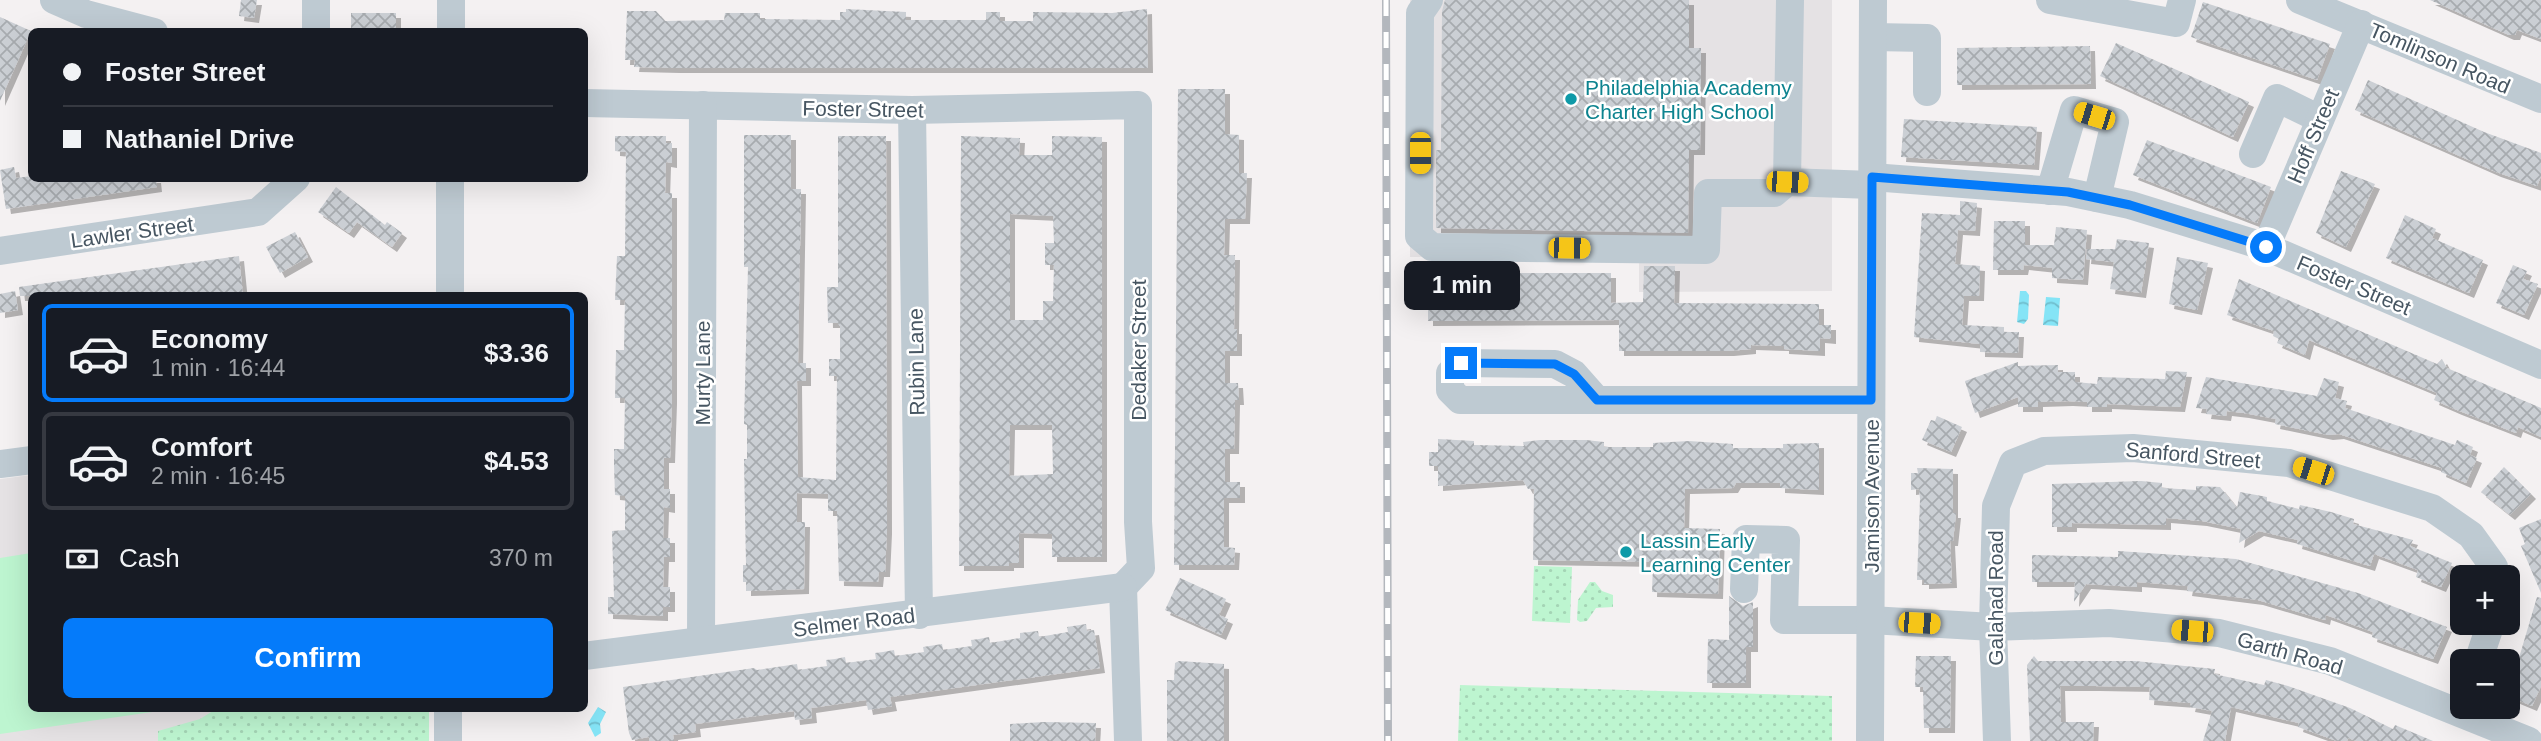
<!DOCTYPE html>
<meta charset="utf-8">
<style>
:root{--surface:#171b24;--page:#20242c;--text:#f1f3f6;--muted:#9ea1a6;--line:#363941;--accent:#057bfa}
body{margin:0;font-family:Arial,sans-serif;background:var(--page);color:var(--text);height:100vh;display:flex;flex-direction:column;font-size:26px;white-space:nowrap}
*{box-sizing:border-box;margin:0}
p{font-size:23px;color:var(--muted)}
.icon{flex:none;width:38px;height:38px;fill:none;stroke:currentColor;stroke-width:2;stroke-linecap:round;stroke-linejoin:round}
.map{position:relative;flex:1;overflow:hidden}
.drawer{position:absolute;left:28px;top:292px;width:560px;height:420px;display:flex;flex-direction:column;background:var(--surface);border-radius:10px;box-shadow:0 7px 28px #0002}
.drawer>*{flex:none}
.top-card{position:absolute;left:28px;top:28px;width:560px;height:154px;border-radius:10px;box-shadow:0 7px 28px #0002;display:grid;align-content:center;height:154px;padding:0 35px;background:var(--surface)}
.tools{position:absolute;left:2450px;top:565px;display:grid;gap:14px}
.tools a{display:grid;place-items:center;width:70px;height:70px;border-radius:10px;background:var(--surface);box-shadow:0 7px 28px #0002;font-size:35px}
.end{position:absolute;width:32px;height:32px;margin:-16px;border:9px solid #057bfa;background:#fff;box-shadow:0 0 0 4px #fff}
.from{border-radius:50%}
.bubble{position:absolute;height:49px;border-radius:10px;background:var(--surface);box-shadow:0 7px 28px #0002;font-size:23px;font-weight:700;line-height:49px;text-align:center}
.car{position:absolute;width:21px;height:42px;margin:-21px -10px;border-radius:9px;box-shadow:0 0 5px 2px #0007;background:linear-gradient(#f5c518 24%,#345 0 40%,#f5c518 0 76%,#345 0 86%,#f5c518 0)}
.top-card b{display:flex;align-items:center;gap:24px;height:66px;font-size:26px}
.top-card b+b{border-top:2px solid var(--line)}
.top-card i{width:18px;height:18px;background:var(--text)}
ul{padding:12px 0 0;list-style:none}
li{display:flex;align-items:center;gap:21px;height:98px;margin:0 14px 10px;padding:0 21px;border:4px solid var(--line);border-radius:10px}
li div{flex:1}
li b{display:block;font-size:26px}
li em{font-style:normal;font-weight:700}
li.selected{border-color:var(--accent)}
li>.icon{width:63px;height:63px;stroke-width:1.5}
.pay{display:flex;align-items:center;gap:18px;height:77px;padding:0 35px;font-size:26px}
.pay p{margin-inline-start:auto}
.cta{display:flex;gap:14px;margin-top:auto;padding:14px 35px}
.cta a{flex:1;height:80px;border-radius:10px;background:var(--accent);color:#fff;font-size:28px;font-weight:700;line-height:80px;text-align:center}
.map>svg:first-child{display:block}
.education{fill:#e5e2e4}
.grass{fill:#bdf5d0}
.park{fill:url(#park-dots)}
.water{fill:url(#water-waves)}
.building{fill:url(#building-cross-hatch);fill-rule:evenodd;filter:url(#shadow)}
.lines{fill:none;stroke-linecap:round;stroke-linejoin:round}
.minor{stroke:#becad2;stroke-width:28}
.rail-casing{stroke:#b3b7bd;stroke-width:8}
.rail{stroke:#fff;stroke-width:5;stroke-dasharray:16;stroke-linecap:butt}
.route{stroke:#057bfa;stroke-width:9}
.culture-dot{fill:#0f9aa8;stroke:#fff;stroke-width:2.5}
.labels{text-anchor:middle;dominant-baseline:central;stroke-width:5;stroke-linejoin:round;paint-order:stroke}
.street-label{font-size:21px;fill:#475662;stroke:#fff}
.culture-label{font-size:21px;fill:#0d838f;stroke:#fff;text-anchor:start}
</style>
<div class="map">
<svg width="2541" height="741" viewBox="0 0 2541 741">
<defs>
<pattern id="park-dots" width="8" height="8" patternUnits="userSpaceOnUse" patternTransform="scale(1.75)"><rect width="8" height="8" fill="#bdf5d0"/><path d="M2 2h.1M6 6h.1" fill="none" stroke="#a4d4b5" stroke-width="1.8" stroke-linecap="round"/></pattern>
<pattern id="water-waves" width="16" height="10" patternUnits="userSpaceOnUse" patternTransform="scale(1.75)"><rect width="16" height="10" fill="#85e4f6"/><path d="M0 5q4-4 8 0t8 0" fill="none" stroke="#6fbccb"/></pattern>
<pattern id="building-cross-hatch" width="8" height="8" patternUnits="userSpaceOnUse" patternTransform="scale(1.75)"><rect width="8" height="8" fill="#cbcfd4"/><path d="M0 0l8 8M0 8l8-8" fill="none" stroke="#a7abaf"/></pattern>
<filter id="shadow"><feDropShadow dx="5" dy="5" stdDeviation="0" flood-color="#0004"/></filter>
</defs>
<rect width="100%" height="100%" fill="#f4f1f2"/>
<g class="education">
<polygon points="1410,0 1832,0 1832,291 1639,292 1639,256 1410,257"/>
<polygon points="31,475 32,709 429,709 429,741 0,741 0,479"/>
</g>
<polygon class="grass" points="31,553 32,709 173,709 0,734 0,558"/>
<g class="park">
<polygon points="1534,566 1572,567 1570,623 1532,621"/>
<polygon points="1590,582 1595,582 1602,591 1613,595 1613,607 1596,608 1587,621 1580,622 1577,620 1578,600"/>
<polygon points="1460,685 1832,696 1832,741 1458,741"/>
<polygon points="216,709 429,709 429,741 158,741 158,731 200,719"/>
</g>
<g class="water">
<polygon points="2020,291 2026,291 2029,295 2028,319 2024,324 2017,322"/>
<polygon points="2046,297 2060,298 2058,326 2043,325"/>
<polygon points="598,707 606,712 600,724 601,733 595,737 588,723"/>
</g>
<g class="building">
<polygon points="241,0 257,0 254,18 239,16"/>
<polygon points="1445,0 1689,0 1689,48 1701,48 1700,150 1689,150 1688,233 1436,228 1436,150 1441,150 1442,11"/>
<polygon points="2430,0 2541,0 2541,39 2517,30 2515,35 2509,35"/>
<polygon points="2203,2 2330,44 2317,80 2191,37"/>
<polygon points="846,9 906,12 906,20 986,20 986,12 1000,12 1000,21 1033,21 1033,12 1112,13 1147,9 1148,68 675,68 634,67 635,60 625,60 627,11 656,11 665,21 724,20 725,13 760,13 760,19 840,20 840,12 846,12"/>
<polygon points="351,13 396,13 396,28 387,28 387,32 351,32"/>
<polygon points="0,17 31,31 0,101"/>
<polygon points="2116,43 2249,102 2233,137 2100,76"/>
<polygon points="2090,46 2091,84 1957,85 1957,48"/>
<polygon points="2368,80 2484,132 2541,153 2541,176 2537,186 2496,172 2355,110"/>
<polygon points="1178,89 1225,89 1225,134 1239,135 1239,173 1247,173 1245,219 1225,219 1224,255 1235,255 1234,329 1237,329 1237,351 1225,351 1225,383 1238,383 1239,400 1235,400 1234,449 1225,449 1225,482 1240,482 1240,498 1224,498 1224,547 1235,548 1234,565 1174,565"/>
<polygon points="1904,119 2037,127 2034,165 1901,157"/>
<polygon points="744,135 791,135 791,189 801,189 798,363 806,363 806,381 797,381 798,477 836,480 837,376 829,376 829,359 840,359 840,326 838,323 828,323 827,287 838,287 838,136 886,136 887,529 885,572 879,572 878,582 839,581 837,511 828,511 828,494 797,493 797,522 805,522 804,589 746,591 746,582 743,582 743,565 746,565 744,459 747,459 747,425 744,424 748,267 744,267"/>
<polygon points="615,136 666,136 666,143 672,143 672,163 666,162 665,193 672,193 672,399 670,458 664,458 664,489 670,489 670,508 664,507 663,538 670,538 670,557 664,557 663,587 670,587 670,607 663,607 663,616 608,614 608,597 614,597 612,531 625,530 625,496 615,495 614,465 614,449 624,449 625,398 615,398 616,350 624,350 625,300 615,300 617,256 625,256 626,152 615,151"/>
<path d="M961,136l59,2 -1,17h33v-19l50,1v420h-50v-23l-33,-1v30h-10v3h-50zM1010,214l43,2 1,27h-9v22h9l-1,36h-10v19h-33zM1010,425h42l1,49 -44,2z"/>
<polygon points="2147,140 2271,187 2257,223 2133,175"/>
<polygon points="14,167 16,178 32,176 32,178 156,178 157,187 6,209 0,170"/>
<polygon points="2341,171 2375,184 2346,247 2316,233"/>
<polygon points="336,187 385,225 387,222 402,233 392,247 357,222 349,233 318,212"/>
<polygon points="1960,201 1977,203 1975,231 1958,230 1955,264 1980,266 1979,296 1964,296 1962,325 2004,327 2004,332 2019,332 2018,353 1980,352 1980,344 1914,337 1922,213 1960,215"/>
<polygon points="2405,215 2436,229 2432,238 2483,260 2469,293 2386,258"/>
<polygon points="1994,221 2025,221 2025,245 2054,245 2056,227 2087,230 2083,280 2052,278 2052,268 2024,265 2023,270 1993,270"/>
<polygon points="295,232 308,257 280,273 266,247"/>
<polygon points="2117,239 2149,243 2141,293 2110,289 2114,262 2086,259 2087,249 2115,249"/>
<polygon points="239,256 243,296 20,296 19,287"/>
<polygon points="2177,257 2208,263 2197,310 2169,304"/>
<polygon points="2513,265 2527,271 2523,279 2538,284 2524,315 2496,303"/>
<polygon points="1644,266 1675,266 1674,303 1819,304 1819,325 1831,325 1831,339 1820,338 1820,351 1784,349 1784,346 1751,345 1751,349 1729,351 1619,351 1619,320 1428,321 1428,273 1611,273 1611,303 1643,302"/>
<polygon points="2239,279 2437,364 2442,359 2447,368 2541,408 2541,437 2518,427 2516,433 2457,410 2434,400 2437,393 2309,340 2305,355 2277,343 2279,339 2273,336 2274,331 2227,315"/>
<polygon points="15,291 18,310 0,313 0,294"/>
<polygon points="2018,362 2018,366 2058,365 2058,372 2075,372 2075,382 2097,384 2098,377 2165,379 2166,371 2187,372 2180,407 2107,404 2107,407 2087,407 2087,402 2068,401 2038,402 2038,407 2018,407 2018,397 1975,413 1965,381"/>
<polygon points="2206,377 2317,396 2324,378 2339,382 2335,398 2347,401 2345,408 2455,445 2457,440 2473,447 2470,455 2477,458 2466,483 2441,472 2442,468 2339,434 2328,435 2275,424 2276,419 2244,413 2227,411 2226,416 2206,414 2207,409 2196,408"/>
<polygon points="1937,416 1962,427 1951,452 1922,440 1931,420 1935,421"/>
<polygon points="1438,439 1474,441 1474,445 1524,446 1523,442 1540,440 1586,440 1604,442 1604,447 1653,447 1653,443 1689,441 1733,444 1733,448 1783,448 1783,444 1819,443 1819,490 1780,488 1780,483 1736,483 1733,488 1685,489 1684,528 1720,529 1718,594 1652,592 1653,562 1533,560 1534,489 1528,489 1523,480 1438,486 1438,466 1429,466 1429,452 1438,452"/>
<polygon points="2504,467 2531,494 2510,515 2481,492"/>
<polygon points="1917,468 1953,469 1953,513 1956,513 1953,541 1950,541 1952,583 1924,584 1924,580 1917,580 1920,499 1919,489 1911,490 1911,473 1918,473"/>
<polygon points="2141,481 2162,483 2162,488 2196,490 2196,486 2220,487 2237,508 2240,492 2267,497 2267,501 2299,509 2300,505 2331,512 2354,519 2353,524 2413,540 2410,546 2452,563 2441,587 2416,577 2418,570 2374,554 2370,566 2297,544 2298,540 2259,531 2239,543 2241,529 2202,521 2166,518 2166,525 2072,523 2072,527 2052,527 2052,484"/>
<polygon points="2541,519 2541,593 2521,546 2525,544 2519,528"/>
<polygon points="2118,551 2236,559 2358,593 2447,627 2433,659 2372,637 2373,632 2326,615 2325,620 2258,600 2187,591 2188,586 2137,582 2137,587 2086,584 2074,602 2075,582 2032,582 2032,555 2118,557"/>
<polygon points="1180,578 1226,599 1219,615 1228,619 1221,635 1165,610"/>
<polygon points="1729,596 1743,606 1753,602 1753,647 1746,647 1746,683 1707,683 1708,639 1729,640"/>
<polygon points="2537,597 2541,598 2541,686 2532,706 2508,696 2508,674 2515,656 2519,658"/>
<polygon points="1086,624 1087,631 1094,630 1100,668 890,697 892,706 868,710 866,700 811,708 812,718 795,720 794,711 695,724 696,732 673,735 674,741 649,741 649,737 632,740 629,733 623,687 754,668 757,670 797,664 798,670 827,666 826,660 835,659 845,657 846,663 876,659 875,653 883,652 894,650 895,656 924,652 923,647 942,644 943,650 972,646 971,640 979,639 989,637 990,643 1020,638 1020,633 1038,631 1039,637 1068,632 1067,627"/>
<polygon points="1916,656 1951,656 1950,728 1924,728 1923,687 1915,687"/>
<polygon points="2034,656 2038,661 2135,661 2215,669 2214,674 2264,685 2266,680 2288,686 2350,708 2393,729 2395,725 2433,741 2357,741 2348,738 2347,741 2337,741 2298,727 2299,723 2231,707 2225,741 2203,741 2212,711 2190,707 2191,703 2149,700 2150,687 2095,686 2060,686 2061,722 2094,722 2093,741 2030,741 2027,665"/>
<polygon points="1179,661 1224,664 1224,741 1167,741 1167,680 1174,680 1175,663"/>
<polygon points="1044,722 1096,723 1095,741 1010,741 1010,724"/>
</g>
<g class="lines">
<g class="minor">
<polyline points="54,0 86,14 154,32"/>
<polyline points="1429,0 1420,13 1419,236 1432,247 1706,250 1708,193 1774,193 1787,182 1872,185"/>
<polyline points="2050,0 2176,23 2182,0"/>
<polyline points="2300,0 2541,99"/>
<polyline points="316,32 316,0"/>
<polyline points="451,32 451,0"/>
<polyline points="1873,37 1927,38 1927,92"/>
<polyline points="584,103 912,110 1138,105 1138,522 1141,568 1123,587"/>
<polyline points="912,110 919,615"/>
<polyline points="2253,154 2277,98 2320,119"/>
<polyline points="1872,177 2068,192 2130,205 2266,247 2541,365"/>
<polyline points="1787,182 1790,0"/>
<polyline points="2050,191 2074,110 2115,122 2097,198"/>
<polyline points="2266,247 2361,24"/>
<polyline points="0,251 258,212 296,178"/>
<polyline points="450,296 450,178"/>
<polyline points="1597,400 1574,374 1555,364 1461,363 1450,373 1450,390 1460,400 1871,400"/>
<polyline points="0,464 32,460"/>
<polyline points="1123,587 1128,741"/>
<polyline points="1744,589 1746,539 1786,540 1784,620 1870,620 1993,627 2109,623 2219,633 2330,661 2529,741"/>
<polyline points="701,640 703,105"/>
<polyline points="584,656 1123,587"/>
<polyline points="2478,662 2491,623"/>
<polyline points="448,741 448,709"/>
<polyline points="1870,741 1873,0"/>
<polyline points="1997,741 1993,627 1996,506 2013,463 2044,451 2133,448 2289,463 2432,508 2471,535 2494,567 2494,578"/>
</g>
<defs>
<polyline id="rail" points="1386,0 1388,741"/>
</defs>
<use href="#rail" class="rail-casing"/>
<use href="#rail" class="rail"/>
</g>
<g class="lines">
<polyline class="route" points="1461,363 1555,364 1574,374 1597,400 1871,400 1872,177 2068,192 2130,205 2266,247"/>
</g>
<g class="culture-dot">
<circle cx="1571" cy="99" r="7"/>
<circle cx="1626" cy="552" r="7"/>
</g>
<g class="labels">
<g class="street-label">
<text transform="translate(2440 58) rotate(23)">Tomlinson Road</text>
<text transform="translate(863 109) rotate(1)">Foster Street</text>
<text transform="translate(2313 136) rotate(-67)">Hoff Street</text>
<text transform="translate(132 232) rotate(-8)">Lawler Street</text>
<text transform="translate(2354 285) rotate(23)">Foster Street</text>
<text transform="translate(1138 350) rotate(-90)">Dedaker Street</text>
<text transform="translate(916 362) rotate(-91)">Rubin Lane</text>
<text transform="translate(702 373) rotate(-90)">Murty Lane</text>
<text transform="translate(2193 455) rotate(5)">Sanford Street</text>
<text transform="translate(1871 496) rotate(-90)">Jamison Avenue</text>
<text transform="translate(1995 598) rotate(-90)">Galahad Road</text>
<text transform="translate(854 622) rotate(-7)">Selmer Road</text>
<text transform="translate(2290 653) rotate(16)">Garth Road</text>
</g>
<g class="culture-label">
<text x="1585" y="87">Philadelphia Academy<tspan x="1585" dy="24">Charter High School</tspan></text>
<text x="1640" y="540">Lassin Early<tspan x="1640" dy="24">Learning Center</tspan></text>
</g>
</g>
</svg>
<div class="tools">
<a>+</a>
<a>−</a>
</div>
<i class="end from" style="left:2266px;top:247px"></i>
<i class="end" style="left:1461px;top:363px"></i>
<div class="bubble" style="left:1404px;top:261px;width:116px">1 min</div>
<i class="car" style="left:2094px;top:116px;rotate:287deg"></i>
<i class="car" style="left:1420px;top:153px;rotate:180deg"></i>
<i class="car" style="left:1787px;top:182px;rotate:92deg"></i>
<i class="car" style="left:1569px;top:248px;rotate:91deg"></i>
<i class="car" style="left:2313px;top:471px;rotate:288deg"></i>
<i class="car" style="left:1919px;top:623px;rotate:93deg"></i>
<i class="car" style="left:2192px;top:631px;rotate:275deg"></i>
<div class="top-card">
<b><i class="from"></i>Foster Street</b>
<b><i></i>Nathaniel Drive</b>
</div>
<section class="drawer">
<ul>
<li class="selected"><svg class="icon" aria-label="car" viewBox="0 0 24 24"><path d="M5 17H2v-5l4-1 3-4h7l3 4 3 1v5h-3M9 17h6M6 11h13"/><circle cx="7" cy="17" r="2"/><circle cx="17" cy="17" r="2"/></svg><div><b>Economy</b><p>1 min · 16:44</p></div><em>$3.36</em></li>
<li><svg class="icon" aria-label="car" viewBox="0 0 24 24"><path d="M5 17H2v-5l4-1 3-4h7l3 4 3 1v5h-3M9 17h6M6 11h13"/><circle cx="7" cy="17" r="2"/><circle cx="17" cy="17" r="2"/></svg><div><b>Comfort</b><p>2 min · 16:45</p></div><em>$4.53</em></li>
</ul>
<div class="pay"><svg class="icon" aria-label="cash" viewBox="0 0 24 24"><path d="M3 7h18v10H3z"/><circle cx="12" cy="12" r="2"/></svg>Cash<p>370 m</p></div>
<div class="cta"><a>Confirm</a></div>
</section>
</div>
